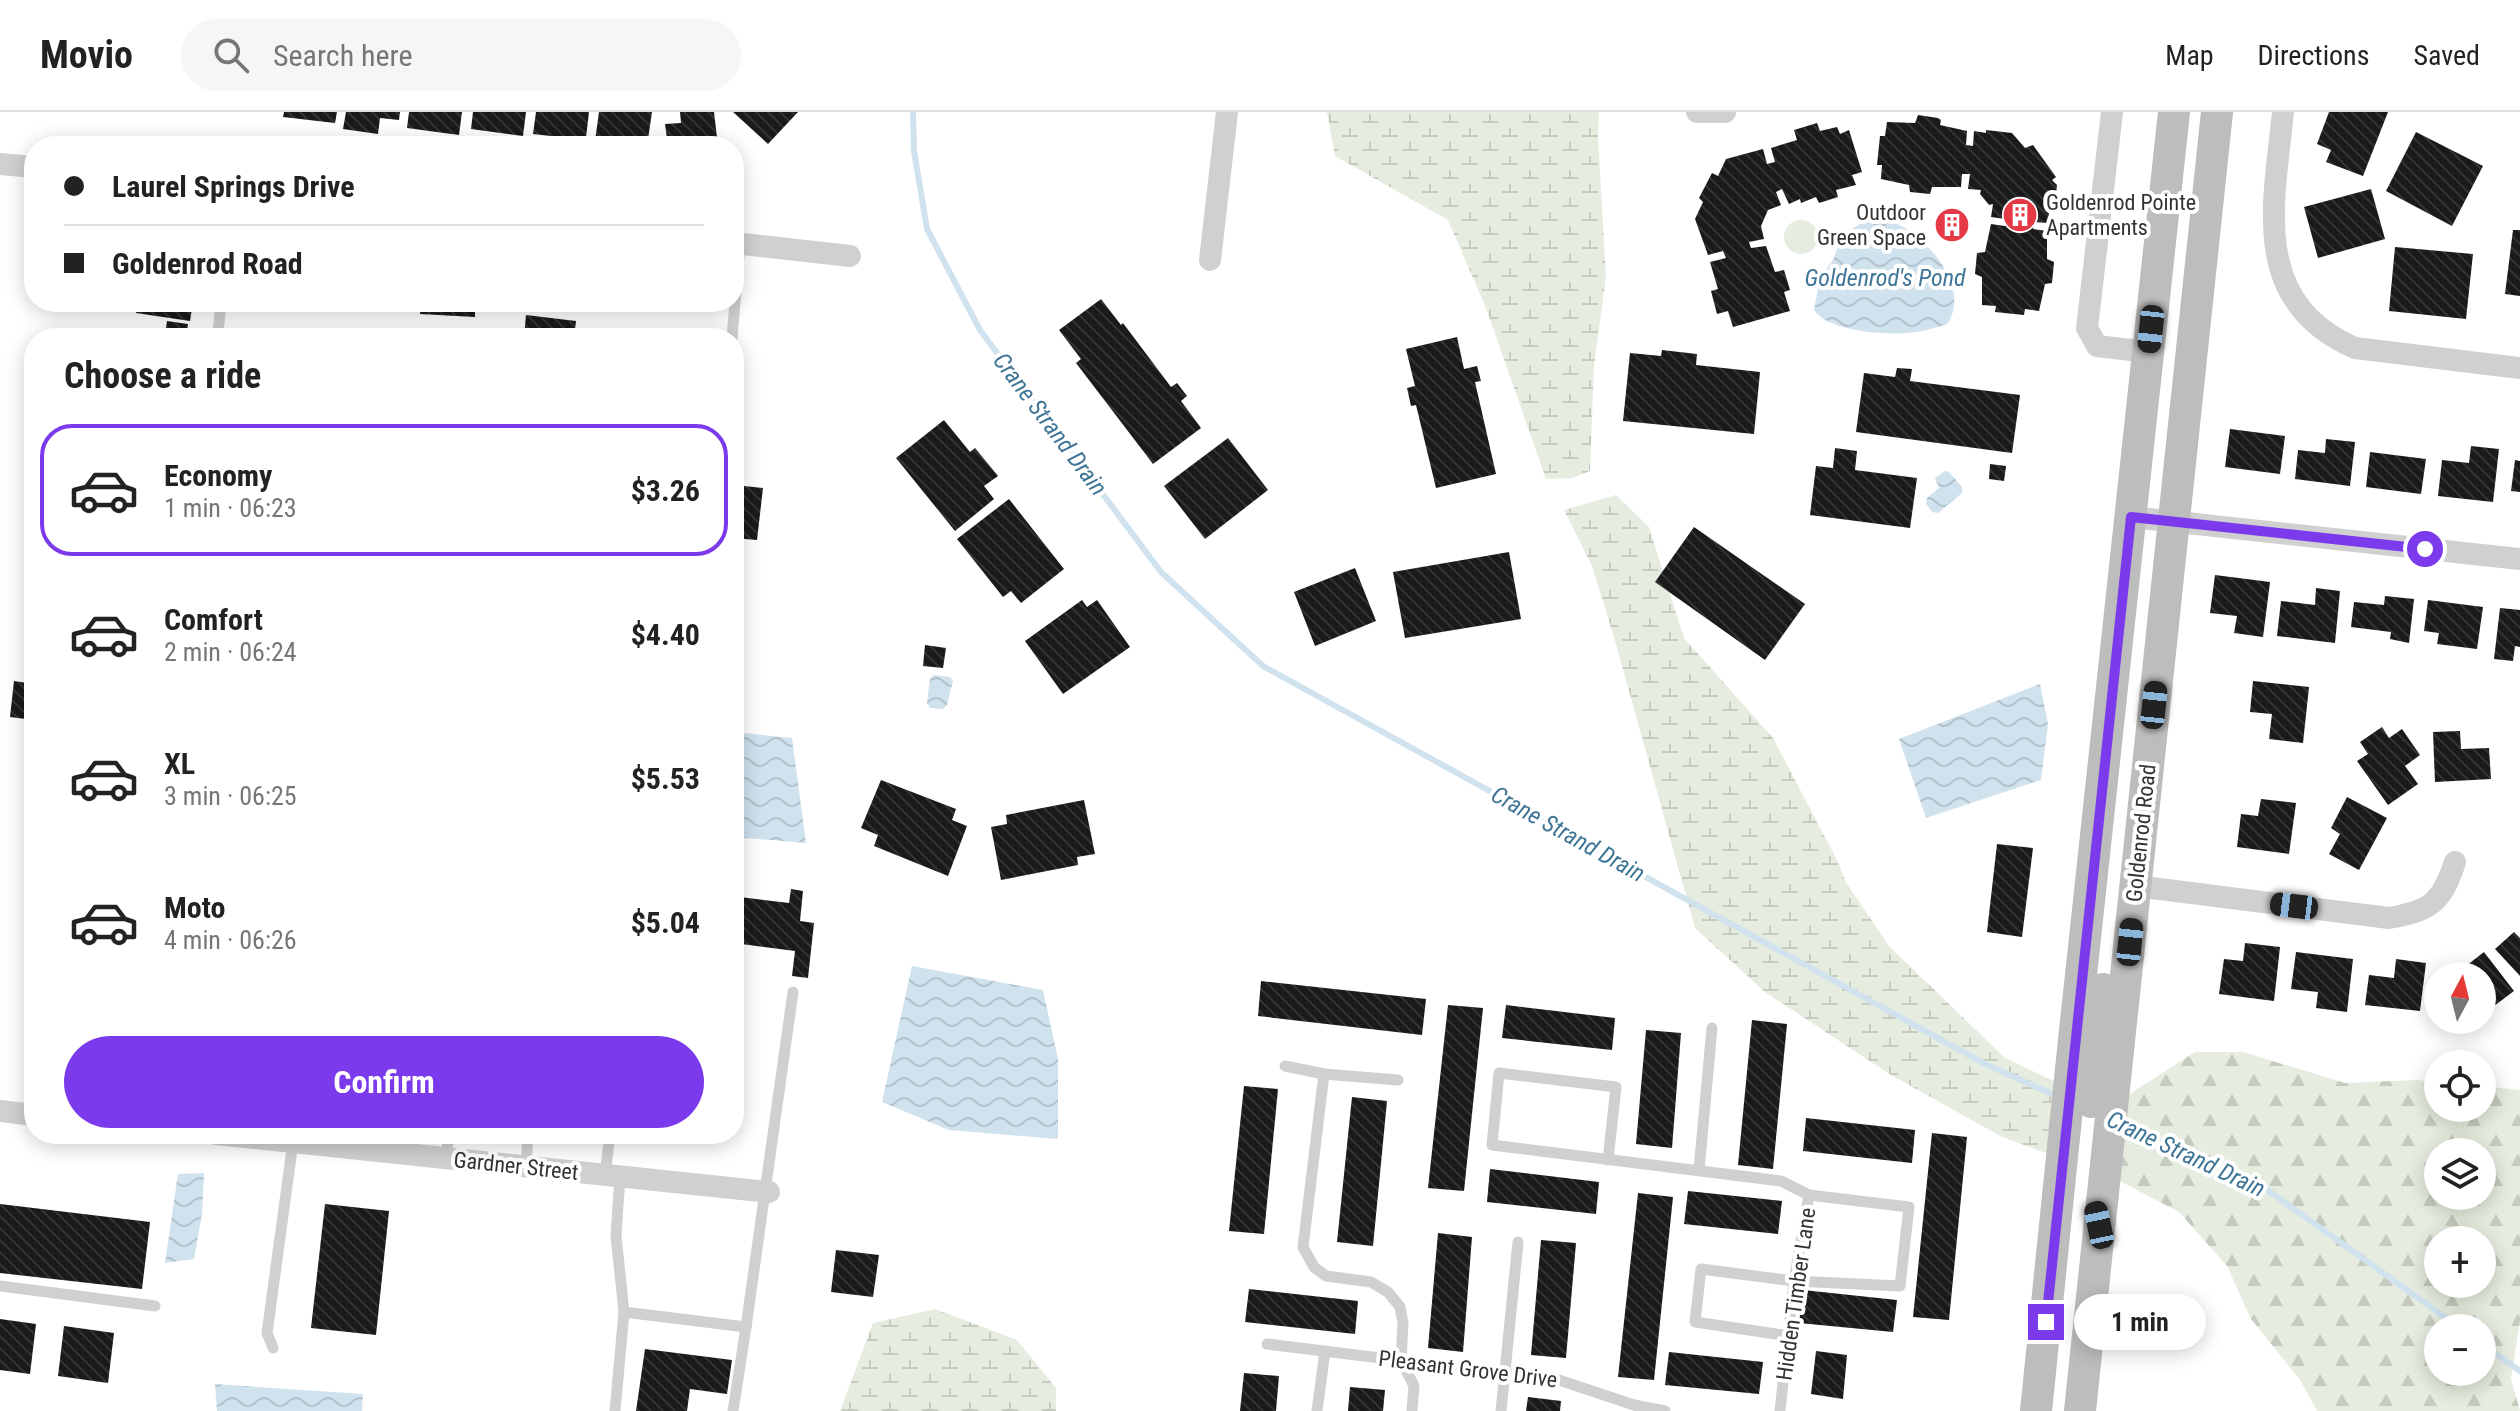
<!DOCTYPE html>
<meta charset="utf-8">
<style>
:root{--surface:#fff;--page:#f6f6f6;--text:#222;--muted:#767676;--line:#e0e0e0;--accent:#7c3aed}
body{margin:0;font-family:"Roboto Condensed",sans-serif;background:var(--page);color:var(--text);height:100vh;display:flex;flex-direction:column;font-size:30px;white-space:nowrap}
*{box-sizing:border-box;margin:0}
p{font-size:26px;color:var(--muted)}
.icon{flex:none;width:44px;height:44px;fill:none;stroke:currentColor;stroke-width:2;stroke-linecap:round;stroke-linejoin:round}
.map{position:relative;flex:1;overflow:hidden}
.side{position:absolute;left:24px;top:216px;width:720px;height:816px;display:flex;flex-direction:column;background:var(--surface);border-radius:32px;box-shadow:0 4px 20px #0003}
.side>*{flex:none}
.banner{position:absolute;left:24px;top:24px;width:720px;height:176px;border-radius:32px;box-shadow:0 4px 20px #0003;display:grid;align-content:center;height:176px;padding:0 40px;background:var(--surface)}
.needle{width:52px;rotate:7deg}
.fabs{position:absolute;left:2424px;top:850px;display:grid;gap:16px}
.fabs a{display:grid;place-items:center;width:72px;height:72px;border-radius:50%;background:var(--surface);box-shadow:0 4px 20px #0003;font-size:40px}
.end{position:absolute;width:36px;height:36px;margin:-18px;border:10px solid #7c3aed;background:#fff;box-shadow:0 0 0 4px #fff}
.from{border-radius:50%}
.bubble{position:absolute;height:56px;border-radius:28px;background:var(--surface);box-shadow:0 4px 20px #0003;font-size:26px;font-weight:700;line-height:56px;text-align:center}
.car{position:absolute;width:24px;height:48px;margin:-24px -12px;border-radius:10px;box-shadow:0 0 6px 2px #0007;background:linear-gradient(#222 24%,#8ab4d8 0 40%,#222 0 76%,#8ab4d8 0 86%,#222 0)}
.banner b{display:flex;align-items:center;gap:28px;height:76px;font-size:30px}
.banner b+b{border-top:2px solid var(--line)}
.banner i{width:20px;height:20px;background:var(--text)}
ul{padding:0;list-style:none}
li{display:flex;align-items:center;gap:24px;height:132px;margin:0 16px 12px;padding:0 24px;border:4px solid transparent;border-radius:32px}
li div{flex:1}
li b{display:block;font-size:30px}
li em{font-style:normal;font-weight:700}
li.active{border-color:var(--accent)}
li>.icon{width:72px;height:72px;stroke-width:1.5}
h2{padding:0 40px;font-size:36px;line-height:96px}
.button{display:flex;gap:16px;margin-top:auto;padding:16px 40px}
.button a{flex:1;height:92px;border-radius:48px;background:var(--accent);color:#fff;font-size:32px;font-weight:700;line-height:92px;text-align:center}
header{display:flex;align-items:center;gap:48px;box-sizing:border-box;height:112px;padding:0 40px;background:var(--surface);border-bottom:2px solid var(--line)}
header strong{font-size:38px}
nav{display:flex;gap:44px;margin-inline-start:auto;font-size:28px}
.search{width:560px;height:72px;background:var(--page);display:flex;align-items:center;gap:20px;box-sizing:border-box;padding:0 28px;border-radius:44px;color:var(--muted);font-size:30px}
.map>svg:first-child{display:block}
.forest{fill:url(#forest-firs);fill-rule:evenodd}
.wetland{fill:url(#wetland-marsh)}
.park{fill:#e6ecdf}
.water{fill:url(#water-waves)}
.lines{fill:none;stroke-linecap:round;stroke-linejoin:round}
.stream{stroke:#cfe2ee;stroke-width:6}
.building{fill:url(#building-back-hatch)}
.service{stroke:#d0d0d0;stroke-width:11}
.minor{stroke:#d0d0d0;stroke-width:22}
.secondary{stroke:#bdbdbd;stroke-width:32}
.route{stroke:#7c3aed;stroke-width:10}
.labels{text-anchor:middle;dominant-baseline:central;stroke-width:8;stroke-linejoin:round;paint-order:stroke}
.poi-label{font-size:22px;fill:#333;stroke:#fff;text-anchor:start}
.street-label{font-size:22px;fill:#333;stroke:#fff}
.water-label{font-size:24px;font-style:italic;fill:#3f7597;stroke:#fff}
</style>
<header>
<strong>Movio</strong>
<div class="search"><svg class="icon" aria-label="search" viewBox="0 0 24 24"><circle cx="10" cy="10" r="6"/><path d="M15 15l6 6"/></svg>Search here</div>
<nav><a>Map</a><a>Directions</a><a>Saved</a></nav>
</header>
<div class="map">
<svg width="2520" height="1299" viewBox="0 0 2520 1299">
<defs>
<pattern id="forest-firs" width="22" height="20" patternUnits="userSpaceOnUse" patternTransform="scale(2)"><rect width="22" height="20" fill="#e6ecdf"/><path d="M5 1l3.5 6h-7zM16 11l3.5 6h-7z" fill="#c6cbc0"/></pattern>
<pattern id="wetland-marsh" width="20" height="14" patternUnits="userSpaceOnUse" patternTransform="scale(2)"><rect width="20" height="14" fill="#e6ecdf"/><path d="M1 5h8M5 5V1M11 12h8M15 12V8" fill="none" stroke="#c6cbc0"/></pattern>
<pattern id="water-waves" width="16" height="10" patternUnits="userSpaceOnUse" patternTransform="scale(2)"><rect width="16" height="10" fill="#cfe2ee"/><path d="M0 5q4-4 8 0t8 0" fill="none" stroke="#b2c2cd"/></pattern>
<pattern id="building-back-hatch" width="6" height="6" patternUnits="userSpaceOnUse" patternTransform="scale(2)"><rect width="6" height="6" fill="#1a1a1a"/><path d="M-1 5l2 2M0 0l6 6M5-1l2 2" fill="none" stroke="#333"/></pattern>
</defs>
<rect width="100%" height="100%" fill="#fff"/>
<path class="forest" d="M2195,940h48l102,31 72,-3 21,2v26h44v-22l38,4v231l-9,58 9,32h-203l-17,-31 -49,-61 -24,-53 -48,-54 -84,-44 13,-60zM2438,1040h44v44h-44zM2438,1128h44v44h-44zM2438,1216h44v44h-44z"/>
<g class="wetland">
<polygon points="1327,0 1599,0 1598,26 1606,165 1594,253 1590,359 1572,366 1546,367 1486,196 1448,108 1335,44"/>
<polygon points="1616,383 1649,415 1684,526 1773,626 1839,752 1845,769 1889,834 2005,946 2066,975 2052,1043 2002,1025 1891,963 1765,880 1695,816 1614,525 1592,454 1564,398"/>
<polygon points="935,1197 1017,1228 1056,1276 1056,1299 840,1299 873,1211"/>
</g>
<circle class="park" cx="1801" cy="125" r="17"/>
<g class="water">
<path d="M1871,105c41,-1 105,67 76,107 -10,3 -21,7 -31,8 -25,4 -88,0 -102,-22l6,-32 13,-18 8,-22 6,-6z"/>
<polygon points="1945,359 1949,360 1962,375 1962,381 1938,401 1932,400 1926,392 1927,386 1939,376 1935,366"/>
<polygon points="934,563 950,565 953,569 947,593 943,597 930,596 927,591 930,567"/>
<polygon points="2040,572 2048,612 2041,668 1926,706 1899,627"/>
<polygon points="734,620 792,626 806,731 734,725"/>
<polygon points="912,854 1043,878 1058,947 1058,1027 949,1018 882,990"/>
<polygon points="204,1061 202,1102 194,1147 165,1151 178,1062"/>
<polygon points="215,1272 363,1282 362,1299 217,1299"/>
</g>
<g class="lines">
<g class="stream">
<polyline points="913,0 914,39 927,117 980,218 1161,460 1263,554 1985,952 2057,984"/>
<polyline points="2119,1011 2259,1072 2460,1216"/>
<polyline points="2482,1232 2520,1259"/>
</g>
</g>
<g class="building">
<polygon points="284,0 337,0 335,11 283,5"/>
<polygon points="346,0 400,0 399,8 380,6 378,22 343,17"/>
<polygon points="409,0 462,0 459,23 407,16"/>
<polygon points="473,0 526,0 523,24 471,17"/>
<polygon points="536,0 589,0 585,34 550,34 551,24 533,22"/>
<polygon points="599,0 652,0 647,34 595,29"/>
<polygon points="680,0 714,0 718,34 668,34 665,12 681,11"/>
<polygon points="733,0 798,0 768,32"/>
<polygon points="2329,0 2388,0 2363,64 2326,50 2331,38 2317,32"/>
<polygon points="1918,3 1938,6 1941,8 1940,13 1967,19 1966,33 1973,34 1974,19 1986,21 1986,18 2012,21 2025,36 2033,33 2056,65 2052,68 2057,73 2054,101 2049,100 2048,111 2034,110 2033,117 2047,119 2047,147 2054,150 2052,171 2045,172 2039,199 2025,197 2024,203 1995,200 1996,194 1982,193 1982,165 1975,162 1977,141 1985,140 1991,112 2005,114 2005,107 1991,105 1993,92 1989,93 1980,82 1981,78 1968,77 1970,62 1962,62 1961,75 1932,75 1930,82 1910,80 1909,73 1881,67 1882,53 1877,53 1880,24 1885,24 1887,10 1915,11"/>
<polygon points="1817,11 1820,19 1837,15 1840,22 1849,18 1862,60 1852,63 1856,73 1836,78 1838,85 1819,91 1816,85 1801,91 1800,87 1789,92 1782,77 1776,80 1781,93 1768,98 1761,114 1764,127 1749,130 1751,136 1766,134 1775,160 1784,158 1790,178 1784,180 1790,199 1733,215 1728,199 1717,202 1711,179 1718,177 1710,150 1726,146 1723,139 1708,143 1695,107 1703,90 1699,86 1712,61 1718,64 1726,47 1763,37 1767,52 1775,50 1771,36 1797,28 1794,18"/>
<polygon points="2416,20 2483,54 2452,114 2386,79"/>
<polygon points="2371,77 2385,127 2318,146 2304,95"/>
<polygon points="1954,97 1969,114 1951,129 1936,112"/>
<polygon points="2513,118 2520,118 2520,184 2505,182"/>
<polygon points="32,134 34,134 34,178 27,177"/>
<polygon points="2395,135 2473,142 2466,207 2389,199"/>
<polygon points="1101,187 1121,213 1123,211 1171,275 1177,271 1187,284 1181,289 1201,316 1153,352 1076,251 1081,247 1059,218"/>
<polygon points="138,190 193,190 190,209 136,201"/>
<polygon points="421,190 475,190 475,205 420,202"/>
<polygon points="526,203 576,209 574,226 524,226"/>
<polygon points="167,209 188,212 186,225 165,222"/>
<polygon points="1457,225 1464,257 1477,254 1481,269 1475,270 1496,362 1436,376 1416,293 1411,294 1407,276 1415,274 1406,237"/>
<polygon points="1662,238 1697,242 1696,253 1760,260 1754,322 1623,309 1630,241 1661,244"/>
<polygon points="1897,256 1912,257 1910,269 2020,283 2012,341 1856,320 1864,261 1895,265"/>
<polygon points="944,308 970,340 975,336 998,364 984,374 994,387 955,419 896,346"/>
<polygon points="2230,317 2285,324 2280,362 2225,355"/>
<polygon points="1228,326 1268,378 1205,427 1164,374"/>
<polygon points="2326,327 2355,330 2350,374 2295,367 2298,338 2325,341"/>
<polygon points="2471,334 2499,337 2493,390 2438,384 2442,348 2469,351"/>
<polygon points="1835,336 1857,339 1855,358 1917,366 1910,416 1810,403 1816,354 1833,356"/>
<polygon points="2370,340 2426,347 2421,382 2366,375"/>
<polygon points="2515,348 2520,349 2520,380 2511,379"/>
<polygon points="1990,352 2006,354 2004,369 1989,367"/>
<polygon points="734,373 763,376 757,428 734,426"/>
<polygon points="1009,387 1064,457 1021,491 1011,479 1003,485 957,427"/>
<polygon points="1694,415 1805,492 1765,548 1655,470"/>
<polygon points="1509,440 1521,507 1405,526 1393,460"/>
<polygon points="1355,456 1376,509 1315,534 1294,480"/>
<polygon points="2215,463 2270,470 2263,525 2234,521 2237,504 2210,501"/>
<polygon points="2316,476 2340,479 2335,531 2277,524 2281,489 2315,493"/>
<polygon points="2385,484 2414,487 2409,531 2390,527 2391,520 2351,515 2354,490 2384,493"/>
<polygon points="1082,488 1087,495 1097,488 1130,535 1063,582 1025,529"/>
<polygon points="2428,488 2483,495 2477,537 2437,532 2439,521 2424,519"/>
<polygon points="2500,496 2520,498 2520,535 2515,534 2513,549 2494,547"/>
<polygon points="925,533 946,536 943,556 923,554"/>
<polygon points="14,569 34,572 34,608 10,605"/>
<polygon points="2253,569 2309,575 2303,631 2269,627 2272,602 2250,600"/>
<polygon points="2382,615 2389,626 2402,617 2420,643 2405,654 2418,672 2388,693 2357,649 2368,642 2360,630"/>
<polygon points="2460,619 2461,637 2489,636 2491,667 2435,670 2433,620"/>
<polygon points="881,668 956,697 952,708 967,714 948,764 874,734 878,723 861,716"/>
<polygon points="2347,685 2387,706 2359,758 2329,742 2340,722 2331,716"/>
<polygon points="2261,687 2296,691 2289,742 2237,735 2241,702 2258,704"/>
<polygon points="1084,688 1095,742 1077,745 1078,753 1001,768 991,715 1007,712 1006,703"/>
<polygon points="1997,732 2033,736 2022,825 1987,820"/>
<polygon points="791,777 803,779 800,809 814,811 808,866 792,864 795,839 734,831 740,785 789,791"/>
<polygon points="2514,820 2520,826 2520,864 2495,837"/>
<polygon points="2245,831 2280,835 2274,889 2219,882 2224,847 2243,849"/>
<polygon points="2296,840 2353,847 2347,900 2316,896 2318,880 2291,877"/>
<polygon points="2484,840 2514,879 2482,903 2482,864 2453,864"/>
<polygon points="2396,847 2426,851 2420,899 2365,893 2369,863 2394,866"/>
<polygon points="1261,869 1426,887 1422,923 1258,904"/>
<polygon points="1448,893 1483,896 1464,1079 1428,1076"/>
<polygon points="1506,893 1615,906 1612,938 1502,926"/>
<polygon points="1752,908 1787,912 1773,1057 1738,1053"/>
<polygon points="1646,918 1681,921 1672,1036 1636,1032"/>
<polygon points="1244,974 1278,977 1264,1122 1229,1119"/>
<polygon points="1352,985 1387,989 1373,1134 1337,1130"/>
<polygon points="1806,1006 1915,1018 1912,1051 1803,1039"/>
<polygon points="1932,1021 1967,1025 1949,1208 1913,1205"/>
<polygon points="1490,1057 1599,1070 1596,1102 1487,1090"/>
<polygon points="1688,1079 1782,1089 1778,1122 1684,1112"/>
<polygon points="1638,1081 1673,1085 1654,1268 1618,1265"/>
<polygon points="0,1092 150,1110 142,1177 0,1161"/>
<polygon points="325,1092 389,1099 376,1223 311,1216"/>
<polygon points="1438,1121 1472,1125 1463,1240 1428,1236"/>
<polygon points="1541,1128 1576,1131 1566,1246 1531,1243"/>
<polygon points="836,1138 879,1143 873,1185 831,1180"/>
<polygon points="1249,1177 1358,1189 1355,1222 1245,1210"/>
<polygon points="1803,1178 1897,1188 1893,1220 1799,1211"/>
<polygon points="0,1207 36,1212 30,1262 0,1258"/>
<polygon points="64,1214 114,1221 108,1271 58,1264"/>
<polygon points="645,1237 732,1248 727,1282 690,1277 687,1299 636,1299"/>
<polygon points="1816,1239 1847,1243 1843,1287 1811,1282"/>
<polygon points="1669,1240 1763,1250 1759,1282 1665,1273"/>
<polygon points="1244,1261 1279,1264 1276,1299 1240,1299"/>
<polygon points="1350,1275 1385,1278 1383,1299 1348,1299"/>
<polygon points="1528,1285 1561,1289 1560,1299 1526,1299"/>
</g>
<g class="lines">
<g class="service">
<polyline points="218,221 221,190"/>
<polyline points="732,226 740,132"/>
<polyline points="1285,954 1324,962 1398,968"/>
<polyline points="1324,962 1303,1135 1314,1155 1326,1164 1371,1170 1388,1180 1400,1195 1403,1211 1401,1248 1414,1274 1412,1299"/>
<polyline points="446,1046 449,1022"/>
<polyline points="1608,1048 1616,975 1499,961 1492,1033 1781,1069 1809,1083 1794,1169 1780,1299"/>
<polyline points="526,1055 528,1022"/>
<polyline points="1699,1058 1712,916"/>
<polyline points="605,1063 610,1022"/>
<polyline points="620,1064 616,1124 624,1200 746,1215 793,880"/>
<polyline points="0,1174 155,1194"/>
<polyline points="1789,1224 1695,1210 1701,1157 1794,1169 1900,1174 1909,1095 1809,1083"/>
<polyline points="1267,1232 1559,1268 1634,1293 1665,1299"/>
<polyline points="273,1236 267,1221 293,1030"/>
<polyline points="615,1299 624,1200"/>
<polyline points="733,1299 746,1215"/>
<polyline points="1317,1299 1325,1239"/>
<polyline points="1501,1299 1518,1130"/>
</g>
<g class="minor">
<polyline points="1697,0 1725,0"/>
<polyline points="2112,0 2087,216 2097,234 2148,240"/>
<path d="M2283,0c-9,91 -34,190 72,236l165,20"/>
<polyline points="0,52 34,55"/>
<polyline points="734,131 850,144"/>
<polyline points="1210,148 1227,0"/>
<polyline points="2131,405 2520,447"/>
<path d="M2136,774l253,32c42,-7 53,-16 66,-56"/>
<polyline points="0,999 34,1003"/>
<polyline points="216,1022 769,1080"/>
</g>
<g class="secondary">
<polyline points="2091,990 2103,877"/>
<polyline points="2036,1299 2074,928 2174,0"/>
<polyline points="2080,1299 2217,0"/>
</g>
</g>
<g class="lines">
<polyline class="route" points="2046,1210 2131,405 2425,437"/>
</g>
<defs>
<symbol id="building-disc" viewBox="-11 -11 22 22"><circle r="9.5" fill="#e63946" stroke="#fff"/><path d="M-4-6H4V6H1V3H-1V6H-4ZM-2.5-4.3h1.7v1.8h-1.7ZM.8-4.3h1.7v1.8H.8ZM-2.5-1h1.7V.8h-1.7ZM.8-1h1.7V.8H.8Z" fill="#fff"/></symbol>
</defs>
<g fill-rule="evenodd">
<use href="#building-disc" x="2000" y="83" width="40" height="40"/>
<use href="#building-disc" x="1932" y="93" width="40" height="40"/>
</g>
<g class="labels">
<g class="poi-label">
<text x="2046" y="90">Goldenrod Pointe<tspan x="2046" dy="25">Apartments</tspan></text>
<text x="1926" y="100" text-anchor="end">Outdoor<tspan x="1926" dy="25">Green Space</tspan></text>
</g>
<g class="street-label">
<text transform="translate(2141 721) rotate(-84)">Goldenrod Road</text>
<text transform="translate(516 1054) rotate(6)">Gardner Street</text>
<text transform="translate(1796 1182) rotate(-82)">Hidden Timber Lane</text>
<text transform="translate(1468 1257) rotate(7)">Pleasant Grove Drive</text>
</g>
<g class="water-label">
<text x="1885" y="166">Goldenrod's Pond</text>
<text transform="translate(1050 312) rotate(53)">Crane Strand Drain</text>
<text transform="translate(1568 722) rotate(29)">Crane Strand Drain</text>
<text transform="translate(2186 1042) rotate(25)">Crane Strand Drain</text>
</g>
</g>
</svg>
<div class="fabs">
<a><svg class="needle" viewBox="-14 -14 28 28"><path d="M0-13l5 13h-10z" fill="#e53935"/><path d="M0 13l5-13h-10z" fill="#767676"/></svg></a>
<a><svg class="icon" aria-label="locate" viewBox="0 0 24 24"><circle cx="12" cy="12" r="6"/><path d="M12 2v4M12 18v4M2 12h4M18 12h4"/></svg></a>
<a><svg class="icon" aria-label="layers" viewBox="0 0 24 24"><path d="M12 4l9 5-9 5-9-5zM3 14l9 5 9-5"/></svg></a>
<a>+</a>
<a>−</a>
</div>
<i class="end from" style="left:2425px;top:437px"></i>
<i class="end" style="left:2046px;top:1210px"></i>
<div class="bubble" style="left:2074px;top:1182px;width:132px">1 min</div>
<i class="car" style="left:2151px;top:217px;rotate:186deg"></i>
<i class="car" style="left:2154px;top:593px;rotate:6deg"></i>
<i class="car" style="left:2294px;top:794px;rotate:277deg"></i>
<i class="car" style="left:2130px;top:830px;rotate:6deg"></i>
<i class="car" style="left:2099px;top:1113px;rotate:348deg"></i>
<div class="banner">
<b><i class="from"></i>Laurel Springs Drive</b>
<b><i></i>Goldenrod Road</b>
</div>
<section class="side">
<h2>Choose a ride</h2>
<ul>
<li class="active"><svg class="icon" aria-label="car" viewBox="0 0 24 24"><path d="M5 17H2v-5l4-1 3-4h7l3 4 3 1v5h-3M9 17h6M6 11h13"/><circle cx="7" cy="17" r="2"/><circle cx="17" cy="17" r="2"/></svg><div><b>Economy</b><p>1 min · 06:23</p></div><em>$3.26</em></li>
<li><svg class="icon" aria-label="car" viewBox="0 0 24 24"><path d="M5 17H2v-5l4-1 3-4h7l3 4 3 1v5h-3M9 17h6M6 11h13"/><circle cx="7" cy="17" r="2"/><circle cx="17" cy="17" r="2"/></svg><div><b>Comfort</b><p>2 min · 06:24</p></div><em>$4.40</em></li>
<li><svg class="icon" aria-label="car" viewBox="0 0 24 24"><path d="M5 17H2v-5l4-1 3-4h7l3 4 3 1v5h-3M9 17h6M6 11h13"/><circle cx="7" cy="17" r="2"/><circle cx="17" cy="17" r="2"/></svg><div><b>XL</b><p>3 min · 06:25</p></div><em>$5.53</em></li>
<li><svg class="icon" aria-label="car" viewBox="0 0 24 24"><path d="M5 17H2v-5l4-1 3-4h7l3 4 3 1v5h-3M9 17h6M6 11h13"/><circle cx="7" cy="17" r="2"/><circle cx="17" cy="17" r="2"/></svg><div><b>Moto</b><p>4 min · 06:26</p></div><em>$5.04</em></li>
</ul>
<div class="button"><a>Confirm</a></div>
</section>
</div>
